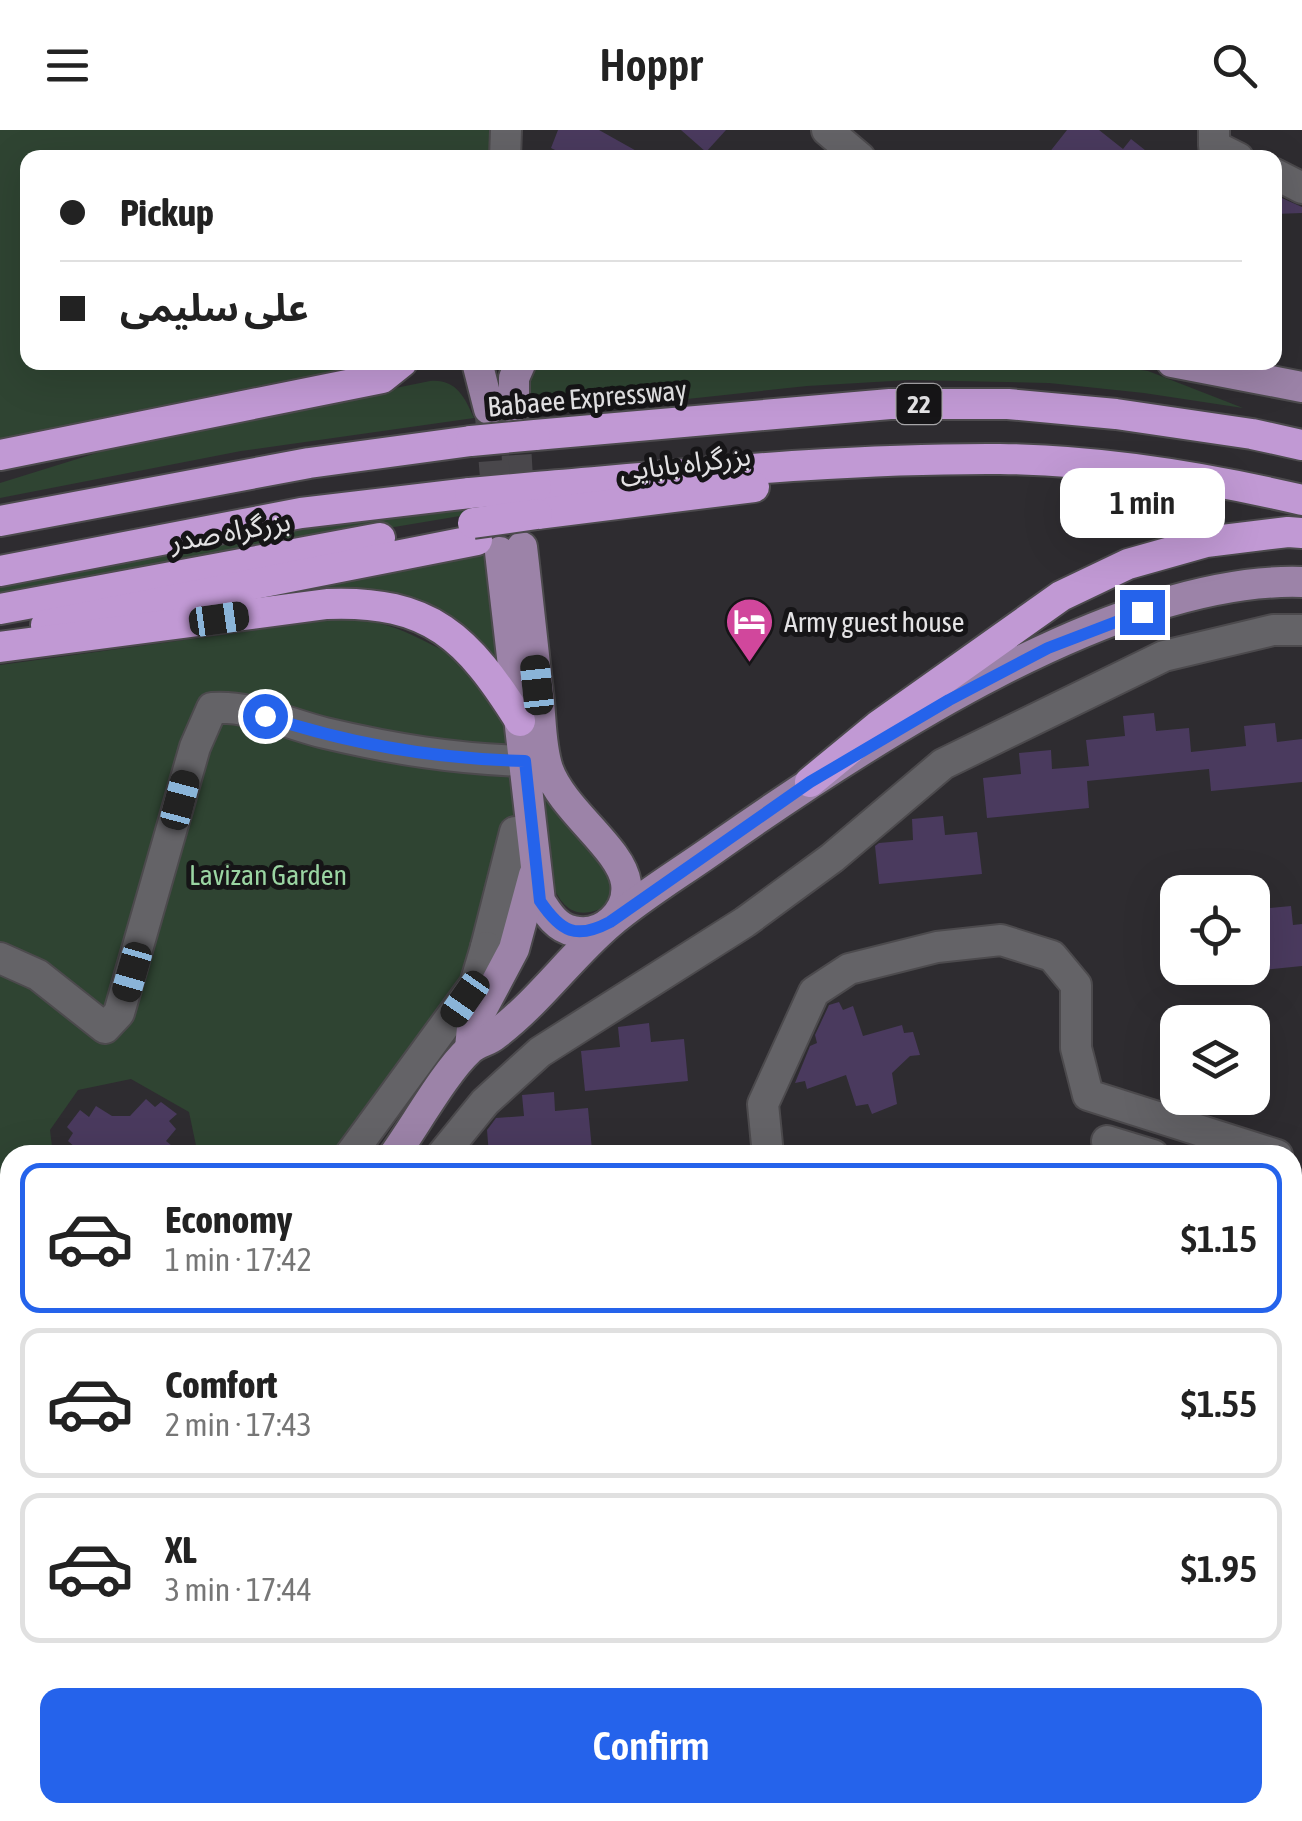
<!DOCTYPE html>
<meta charset="utf-8">
<style>
:root{--surface:#fff;--page:#f6f6f6;--text:#222;--muted:#767676;--line:#e0e0e0;--accent:#2563eb}
body{margin:0;font-family:"Asap Condensed","Noto Sans Arabic",sans-serif;background:var(--page);color:var(--text);height:100vh;display:flex;flex-direction:column;font-size:38px;white-space:nowrap}
*{box-sizing:border-box;margin:0}
p{font-size:32px;color:var(--muted)}
.icon{flex:none;width:55px;height:55px;fill:none;stroke:currentColor;stroke-width:2;stroke-linecap:round;stroke-linejoin:round}
.map{position:relative;flex:1;overflow:hidden}
.side{position:absolute;left:0px;top:1015px;width:1302px;height:678px;display:flex;flex-direction:column;background:var(--surface);border-radius:30px 30px 0 0;box-shadow:0 10px 40px #0002}
.side>*{flex:none}
.guide{position:absolute;left:20px;top:20px;width:1262px;height:220px;border-radius:20px;box-shadow:0 10px 40px #0002;display:grid;align-content:center;height:220px;padding:0 40px;background:var(--surface)}
.fabs{position:absolute;left:1160px;top:745px;display:grid;gap:20px}
.fabs a{display:grid;place-items:center;width:110px;height:110px;border-radius:20px;background:var(--surface);box-shadow:0 10px 40px #0002;font-size:50px}
.end{position:absolute;width:45px;height:45px;margin:-22px;border:12px solid #2563eb;background:#fff;box-shadow:0 0 0 5px #fff}
.from{border-radius:50%}
.bubble{position:absolute;height:70px;border-radius:20px;background:var(--surface);box-shadow:0 10px 40px #0002;font-size:32px;font-weight:600;line-height:70px;text-align:center}
.car{position:absolute;width:30px;height:60px;margin:-30px -15px;border-radius:12px;box-shadow:0 0 8px 2px #0007;background:linear-gradient(#222 24%,#8ab4d8 0 40%,#222 0 76%,#8ab4d8 0 86%,#222 0)}
.guide b{display:flex;align-items:center;gap:35px;height:95px;font-size:38px}
.guide b+b{border-top:2px solid var(--line)}
.guide i{width:25px;height:25px;background:var(--text)}
ul{padding:18px 0 0;list-style:none}
li{display:flex;align-items:center;gap:30px;height:150px;margin:0 20px 15px;padding:0 20px;border:5px solid var(--line);border-radius:20px}
li div{flex:1}
li b{display:block;font-size:38px}
li em{font-style:normal;font-weight:600}
li.on{border-color:var(--accent)}
li>.icon{width:90px;height:90px;stroke-width:1.5}
.cta{display:flex;gap:20px;margin-top:auto;padding:20px 40px}
.cta a{flex:1;height:115px;border-radius:20px;background:var(--accent);color:#fff;font-size:40px;font-weight:600;line-height:115px;text-align:center}
header{display:flex;justify-content:space-between;align-items:center;height:130px;padding:0 40px;background:var(--surface);font-size:45px;font-weight:600}
.map>svg:first-child{display:block}
.green{fill:#2f4432}
.building{fill:#4a3a5e}
.lines{fill:none;stroke-linecap:round;stroke-linejoin:round}
.major-tunnel{stroke:#49474b;stroke-width:30;stroke-dasharray:30 15;stroke-linecap:butt}
.minor-casing{stroke:#4c4a4d;stroke-width:34}
.major-casing{stroke:#4c4a4d;stroke-width:34}
.highway-casing{stroke:#4c4a4d;stroke-width:34}
.minor{stroke:#646367;stroke-width:30}
.major{stroke:#9c83a8;stroke-width:30}
.highway{stroke:#c199d4;stroke-width:30}
.highway-bridge-casing{stroke:#4c4a4d;stroke-width:34;stroke-linecap:butt}
.highway-bridge{stroke:#c199d4;stroke-width:30}
.route{stroke:#2563eb;stroke-width:12}
.labels{text-anchor:middle;dominant-baseline:central;stroke-width:10;stroke-linejoin:round;paint-order:stroke}
.shield{fill:#161517;stroke:#a6a5a7;stroke-width:2.5}
.shield-label{font-size:25px;font-weight:bold;fill:#e4e3e5}
.street-label{font-size:28px;fill:#e4e3e5;stroke:#161517}
.poi-label{font-size:28px;fill:#e4e3e5;stroke:#161517;text-anchor:start}
.park-label{font-size:28px;fill:#9ad4a2;stroke:#161517}
</style>
<header><svg class="icon" aria-label="menu" viewBox="0 0 24 24"><path d="M4 6h16M4 12h16M4 18h16"/></svg>Hoppr<svg class="icon" aria-label="search" viewBox="0 0 24 24"><circle cx="10" cy="10" r="6"/><path d="M15 15l6 6"/></svg></header>
<div class="map">
<svg width="1302" height="1691" viewBox="0 0 1302 1691">
<rect width="100%" height="100%" fill="#2e2c30"/>
<g class="green">
<polygon points="0,0 492,0 489,27 28,28 28,232 380,233 0,314"/>
<polygon points="534,232 1083,232 1148,241 1243,278 1144,263 1049,253 909,250 807,256 520,287 524,248"/>
<path d="M430,251c26,-2 34,15 44,37l-233,33 -241,47v-15l135,-42z"/>
<path d="M774,349l-314,37 -239,40 -221,45v-14c151,-33 303,-60 457,-79 105,-14 212,-20 317,-29z"/>
<polygon points="487,414 502,547 426,482 53,498"/>
<path d="M338,489c62,-1 84,26 137,45l31,57 15,95 -76,231 -60,88 -19,20h-168l-9,-43 -58,-33 -53,11 -28,40 3,25h-43v116l-10,-2v-604z"/>
<path d="M538,641l57,78 20,35 -8,22c-30,15 -45,4 -56,-25z"/>
<polygon points="1292,1298 1302,1302 1302,1449 1293,1445"/>
<polygon points="0,1337 10,1338 10,1387 0,1387"/>
<polygon points="1293,1537 1302,1540 1302,1691 762,1691 765,1682 1292,1682"/>
</g>
<g class="building">
<polygon points="558,0 599,0 649,28 560,28 561,23 551,18"/>
<polygon points="681,0 726,0 706,22"/>
<polygon points="1067,0 1099,0 1123,19 1131,9 1155,28 1045,28"/>
<polygon points="1275,65 1302,77 1302,83 1275,84"/>
<polygon points="1154,583 1156,601 1189,598 1191,622 1246,616 1244,596 1275,593 1277,612 1302,609 1302,652 1211,661 1209,639 1087,651 1089,678 987,688 983,648 1021,644 1019,623 1051,620 1052,639 1089,636 1086,610 1125,606 1123,586"/>
<polygon points="943,686 945,705 977,702 982,744 879,754 875,716 879,713 913,710 912,689"/>
<polygon points="1291,776 1293,795 1302,794 1302,836 1252,841 1252,800 1262,800 1260,779"/>
<polygon points="839,872 843,880 853,876 863,906 902,895 904,903 913,902 920,925 910,926 892,943 897,974 872,984 868,974 856,976 846,945 807,959 805,951 795,953 810,916 817,913 815,905 829,875"/>
<polygon points="649,893 651,912 684,909 688,951 585,961 581,921 620,917 618,897"/>
<polygon points="554,962 555,981 588,978 592,1020 541,1025 489,1025 487,1000 496,988 524,986 522,965"/>
<polygon points="146,969 155,977 161,972 177,984 169,991 176,999 166,1011 183,1025 84,1025 68,1011 73,1003 67,997 80,980 89,987 96,976 112,986 130,986"/>
</g>
<g class="lines">
<g class="major-tunnel">
<polyline points="514,280 522,417"/>
<polyline points="490,286 498,385"/>
</g>
<defs>
<g id="minor">
<polyline points="827,0 860,28"/>
<polyline points="1214,0 1214,16 1238,28"/>
<polyline points="505,28 506,0"/>
<polyline points="1275,44 1302,58"/>
<polyline points="506,819 486,817 515,702"/>
<path d="M0,828l38,17 67,53 14,-15 76,-266 17,-39c38,-3 76,16 113,25 68,16 129,26 200,28"/>
<polyline points="1107,1011 1153,1025"/>
<polyline points="350,1025 475,854 486,817"/>
<polyline points="442,1025 485,972 540,922 745,792 832,728 943,634 1164,526 1273,500 1302,500"/>
<polyline points="768,1025 763,974 814,862 849,839 937,817 1001,810 1052,826 1076,855 1076,918 1088,965 1277,1025"/>
<polyline points="1292,1071 1302,1074"/>
<polyline points="1292,1469 1302,1473"/>
<polyline points="275,1691 276,1682"/>
<polyline points="468,1691 471,1682"/>
</g>
<g id="major">
<polyline points="477,232 489,279"/>
<polyline points="1172,232 1302,257"/>
<polyline points="514,278 514,248 521,232"/>
<path d="M500,422l40,349c8,13 17,27 33,30 29,7 57,-19 53,-48 -5,-35 -63,-72 -78,-114 -7,-21 -7,-46 -9,-68 -6,-52 -11,-103 -17,-154"/>
<polyline points="470,918 472,898 514,819 534,745"/>
<path d="M394,1025c21,-29 51,-83 75,-105 7,-7 19,-9 26,-15 43,-32 75,-78 115,-112 34,-29 75,-53 111,-79 147,-103 398,-268 581,-262"/>
<polyline points="57,1691 63,1682"/>
</g>
<g id="highway">
<polyline points="535,305 890,274 1008,274 1116,284 1252,304 1302,315"/>
<polyline points="0,325 382,248 402,232"/>
<path d="M536,357c154,-13 309,-29 464,-28 101,1 204,18 302,41"/>
<polyline points="537,384 754,357"/>
<polyline points="0,391 309,333 471,311"/>
<polyline points="0,441 301,383 470,363"/>
<polyline points="0,479 380,408"/>
<polyline points="46,495 477,410"/>
<path d="M0,517l327,-43c104,-4 141,34 193,117"/>
<polyline points="810,652 878,596 1061,466 1128,434 1206,412 1288,402 1302,403"/>
</g>
</defs>
<use href="#minor" class="minor-casing"/>
<use href="#major" class="major-casing"/>
<use href="#highway" class="highway-casing"/>
<use href="#minor" class="minor"/>
<use href="#major" class="major"/>
<use href="#highway" class="highway"/>
<defs>
<g id="highway-bridge">
<polyline points="471,311 535,305"/>
<polyline points="470,363 536,357"/>
<polyline points="473,393 537,384"/>
</g>
</defs>
<use href="#highway-bridge" class="highway-bridge-casing"/>
<use href="#highway-bridge" class="highway-bridge"/>
</g>
<g class="lines">
<path class="route" d="M265,586c84,28 171,43 260,45l15,140c21,31 36,39 70,21l200,-140 139,-82 99,-52 94,-36"/>
</g>
<defs>
<symbol id="hotel-pin" viewBox="-11 -11 22 30"><path d="M0 17L-7.5 6A9.5 9.5 0 1 1 7.5 6Z" fill="#d1479c" stroke="#161517"/><path d="M-6-4.5h1.5V1H6V5H4.5V3h-9V5H-6ZM-4 0a1.8 1.8 0 1 1 3.6 0ZM.5 0V-2.5h3Q6-2.5 6 0Z" fill="#fff"/></symbol>
</defs>
<g fill-rule="evenodd">
<use href="#hotel-pin" x="722" y="464" width="55" height="75"/>
</g>
<g class="labels">
<rect class="shield" x="896.5" y="254" width="45" height="40" rx="8"/>
<g class="shield-label">
<text x="919" y="274">22</text>
</g>
<g class="street-label">
<text transform="translate(587 268) rotate(-5)">Babaee Expressway</text>
<text transform="translate(685 333) rotate(-7)">بزرگراه بابایی</text>
<text transform="translate(230 401) rotate(-10)">بزرگراه صدر</text>
</g>
<g class="poi-label">
<text x="784" y="492">Army guest house</text>
</g>
<g class="park-label">
<text x="268" y="745">Lavizan Garden</text>
</g>
</g>
</svg>
<div class="fabs">
<a><svg class="icon" aria-label="locate" viewBox="0 0 24 24"><circle cx="12" cy="12" r="6"/><path d="M12 2v4M12 18v4M2 12h4M18 12h4"/></svg></a>
<a><svg class="icon" aria-label="layers" viewBox="0 0 24 24"><path d="M12 4l9 5-9 5-9-5zM3 14l9 5 9-5"/></svg></a>
</div>
<i class="end from" style="left:265px;top:586px"></i>
<i class="end" style="left:1142px;top:482px"></i>
<div class="bubble" style="left:1060px;top:338px;width:165px">1 min</div>
<i class="car" style="left:219px;top:489px;rotate:82deg"></i>
<i class="car" style="left:537px;top:555px;rotate:354deg"></i>
<i class="car" style="left:180px;top:670px;rotate:15deg"></i>
<i class="car" style="left:132px;top:842px;rotate:196deg"></i>
<i class="car" style="left:465px;top:869px;rotate:215deg"></i>
<div class="guide">
<b><i class="from"></i>Pickup</b>
<b><i></i>علی سلیمی</b>
</div>
<section class="side">
<ul>
<li class="on"><svg class="icon" aria-label="car" viewBox="0 0 24 24"><path d="M5 17H2v-5l4-1 3-4h7l3 4 3 1v5h-3M9 17h6M6 11h13"/><circle cx="7" cy="17" r="2"/><circle cx="17" cy="17" r="2"/></svg><div><b>Economy</b><p>1 min · 17:42</p></div><em>$1.15</em></li>
<li><svg class="icon" aria-label="car" viewBox="0 0 24 24"><path d="M5 17H2v-5l4-1 3-4h7l3 4 3 1v5h-3M9 17h6M6 11h13"/><circle cx="7" cy="17" r="2"/><circle cx="17" cy="17" r="2"/></svg><div><b>Comfort</b><p>2 min · 17:43</p></div><em>$1.55</em></li>
<li><svg class="icon" aria-label="car" viewBox="0 0 24 24"><path d="M5 17H2v-5l4-1 3-4h7l3 4 3 1v5h-3M9 17h6M6 11h13"/><circle cx="7" cy="17" r="2"/><circle cx="17" cy="17" r="2"/></svg><div><b>XL</b><p>3 min · 17:44</p></div><em>$1.95</em></li>
</ul>
<div class="cta"><a>Confirm</a></div>
</section>
</div>
